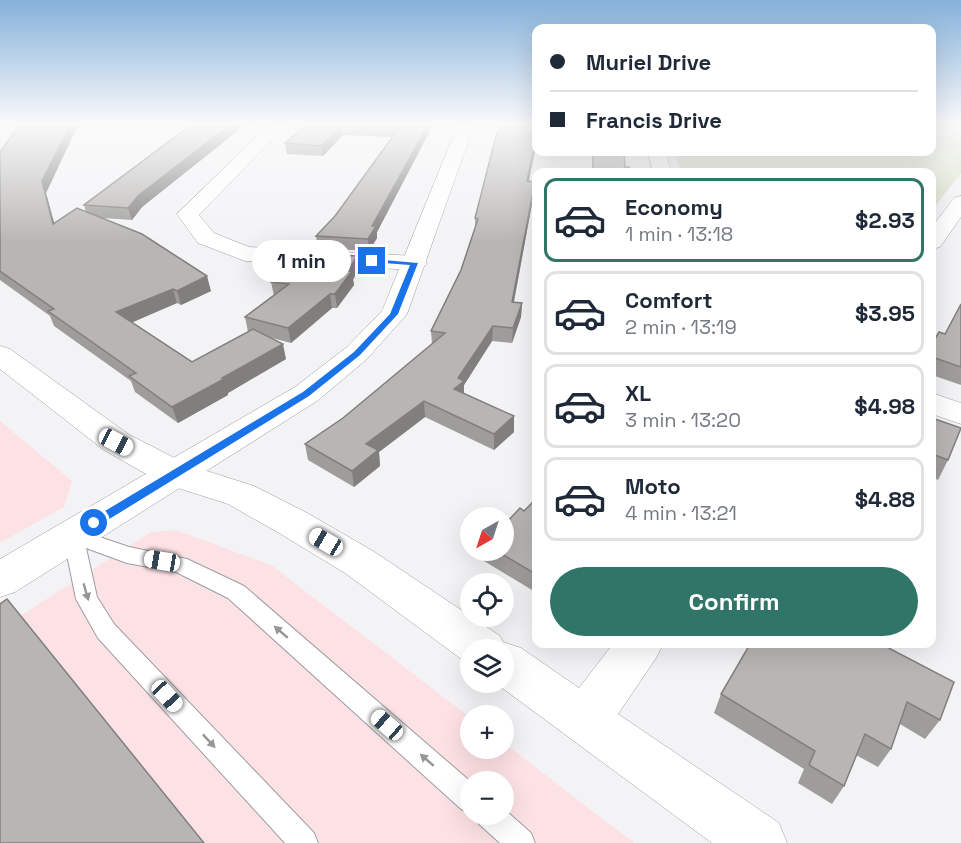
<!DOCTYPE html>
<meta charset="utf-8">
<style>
:root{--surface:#fff;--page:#f2f2f3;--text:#1f2937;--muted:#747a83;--line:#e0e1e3;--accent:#317568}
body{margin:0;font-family:"Space Grotesk",sans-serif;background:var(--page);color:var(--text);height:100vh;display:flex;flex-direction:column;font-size:22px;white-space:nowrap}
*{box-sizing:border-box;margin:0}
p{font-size:20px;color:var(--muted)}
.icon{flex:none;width:33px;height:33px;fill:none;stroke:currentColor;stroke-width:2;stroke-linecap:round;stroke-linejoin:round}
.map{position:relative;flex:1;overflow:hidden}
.side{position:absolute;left:532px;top:168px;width:404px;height:480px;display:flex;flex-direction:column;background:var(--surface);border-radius:12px;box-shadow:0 6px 24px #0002}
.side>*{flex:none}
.banner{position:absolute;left:532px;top:24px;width:404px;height:132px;border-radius:12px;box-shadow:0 6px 24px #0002;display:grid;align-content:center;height:132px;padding:0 18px;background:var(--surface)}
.needle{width:39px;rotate:219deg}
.buttons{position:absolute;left:460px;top:507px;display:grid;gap:12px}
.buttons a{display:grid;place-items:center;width:54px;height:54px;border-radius:50%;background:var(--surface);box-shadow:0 6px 24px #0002;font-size:30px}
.end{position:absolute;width:27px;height:27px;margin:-14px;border:8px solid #1a73e8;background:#fff;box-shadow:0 0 0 3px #fff}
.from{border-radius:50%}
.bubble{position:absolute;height:42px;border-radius:21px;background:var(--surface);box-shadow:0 6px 24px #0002;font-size:20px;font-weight:700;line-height:42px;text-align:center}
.car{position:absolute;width:18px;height:36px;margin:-18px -9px;border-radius:8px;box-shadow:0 0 4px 2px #0007;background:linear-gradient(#fff 24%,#345 0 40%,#fff 0 76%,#345 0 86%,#fff 0)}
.banner b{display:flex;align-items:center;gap:21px;height:57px;font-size:22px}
.banner b+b{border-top:2px solid var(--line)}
.banner i{width:15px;height:15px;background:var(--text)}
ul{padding:10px 0 0;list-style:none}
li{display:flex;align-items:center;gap:18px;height:84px;margin:0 12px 9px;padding:0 6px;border:3px solid var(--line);border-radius:12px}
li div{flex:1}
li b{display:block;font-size:22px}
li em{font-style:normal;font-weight:700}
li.selected{border-color:var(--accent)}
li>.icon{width:54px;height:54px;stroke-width:1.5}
.cta{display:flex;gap:12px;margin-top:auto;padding:12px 18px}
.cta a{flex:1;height:69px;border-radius:36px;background:var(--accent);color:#fff;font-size:24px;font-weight:700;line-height:69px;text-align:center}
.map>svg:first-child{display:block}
.commercial{fill:#fde2e5;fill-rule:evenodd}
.green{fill:#d7dfc5}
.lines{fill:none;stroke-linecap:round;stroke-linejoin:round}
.lane-casing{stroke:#9e9da0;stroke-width:2}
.street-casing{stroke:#9e9da0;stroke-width:1}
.secondary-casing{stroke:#9e9da0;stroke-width:1}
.lane{fill:#fff;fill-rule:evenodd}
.street{fill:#fff;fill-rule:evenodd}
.secondary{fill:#fff;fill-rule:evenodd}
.wall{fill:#9e9d9b}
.shaded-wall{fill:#817f7e}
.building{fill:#b8b6b4;stroke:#817f7e;stroke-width:1.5}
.oneway{fill:#969697}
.route{fill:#1a73e8}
</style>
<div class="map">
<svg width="961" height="843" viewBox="0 0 961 843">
<rect width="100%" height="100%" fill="#f3f3f6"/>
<g class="commercial">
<polygon points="0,421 72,481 64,507 0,543"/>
<path d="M176,530l95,35 200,153v30h33v-5l130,100h-634v-214l151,-97zM471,782h33v32h-33z"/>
</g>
<polygon class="green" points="932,125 961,128 961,173 932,210 932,172 681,172 675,152 932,152"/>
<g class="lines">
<defs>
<g id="lane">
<polygon points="73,528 129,547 187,559 244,586 471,782 471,813 461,809 228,598 176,572 127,563 86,548 97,597 114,624 314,833 318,843 285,843 98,638 76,599 63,535 66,530"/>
<polygon points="504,809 531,833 535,843 500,843 479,824 475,814 504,814"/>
</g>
<g id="street">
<polygon points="269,125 286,125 199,215 214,233 249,247 415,256 423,258 427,263 423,268 415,270 245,261 198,243 177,214"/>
<polygon points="648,152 666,152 671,172 653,172"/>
<polygon points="961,196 961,217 940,247 932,249 932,227 954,198"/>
<polygon points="0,346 10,349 128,434 188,465 254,486 307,513 373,551 500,636 503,642 521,648 579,688 613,644 663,644 656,658 618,714 779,823 787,843 712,843 494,682 504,682 504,650 471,650 471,665 468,664 345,573 279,533 228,504 162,483 104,450 0,369"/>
<polygon points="932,393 961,403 961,424 932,414"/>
</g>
<polygon id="secondary" points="458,125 474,125 407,314 367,359 317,401 15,592 0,597 0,559 295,387 347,347 382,311"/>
</defs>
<use href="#lane" class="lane-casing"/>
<use href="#street" class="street-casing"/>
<use href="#secondary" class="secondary-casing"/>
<use href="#lane" class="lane"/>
<use href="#street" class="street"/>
<use href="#secondary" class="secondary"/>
</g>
<g class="wall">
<polygon points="19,125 78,125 46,193 54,223 86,212 84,205 191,125 245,125 142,207 132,220 102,218 211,291 181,305 177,303 131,323 192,362 248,332 245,317 274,296 271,282 359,269 353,280 354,285 337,308 332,308 291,343 272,338 286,359 228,393 228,395 178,423 135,392 131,381 54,326 50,316 0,280 0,152"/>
<polygon points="306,125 433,125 377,232 377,238 369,251 318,248 316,236 335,216 392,137 343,135 323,156 287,154 285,143"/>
<polygon points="537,125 537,141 529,181 535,182 534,193 514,302 522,303 521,317 512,343 492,341 464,385 464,394 514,432 494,450 425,417 379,452 380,466 354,487 308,460 305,444 343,418 432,344 431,331 461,270 475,227 475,218"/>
<polygon points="592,152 624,152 625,167 630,172 592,172"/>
<polygon points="961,304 961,385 932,375 932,344 945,334"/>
<polygon points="932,418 948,460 938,480 932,477"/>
<polygon points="537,498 537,593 484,561 484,550 504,550 524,511"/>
<polygon points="881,644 940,720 925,739 900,724 891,749 878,767 856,755 844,786 832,804 798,783 804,769 714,713 721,694"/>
</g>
<g class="shaded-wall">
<polygon points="70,125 78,125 46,193 58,237 53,224 42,181"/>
<polygon points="230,125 245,125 142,207 132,220 128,208 139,195"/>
<polygon points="342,125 343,135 323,156 321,146"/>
<polygon points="428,125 433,125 377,232 377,238 369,251 368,239 372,226"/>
<polygon points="537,133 537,141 526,193 527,181"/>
<polygon points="535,182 534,193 511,316 512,302"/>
<polygon points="357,256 359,269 353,279 354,285 337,308 335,294"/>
<polygon points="207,276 211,291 181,305 177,291"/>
<polygon points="173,289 177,303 121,327 116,312"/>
<polygon points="330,294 332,308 291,343 288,328"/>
<polygon points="522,303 521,317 512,343 513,328"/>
<polygon points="493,326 492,341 464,385 464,396 454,389 458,378"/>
<polygon points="283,344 286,359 228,393 228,395 178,423 172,407"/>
<polygon points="424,401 425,417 379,452 380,466 354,487 352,471 366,444"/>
<polygon points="514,416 514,432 494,450 494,434"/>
</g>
<g class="building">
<polygon points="19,125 70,125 42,181 53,224 77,208 142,234 207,276 177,291 173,289 116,312 192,362 253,329 283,344 222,378 224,379 172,407 129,376 136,373 48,311 54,309 0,271 0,152"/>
<polygon points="191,125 230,125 139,195 128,208 84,205"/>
<polygon points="306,125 428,125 372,226 376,226 368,239 316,236 335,216 399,128 342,125 321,146 285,143"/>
<polygon points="500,125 537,125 537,133 527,181 535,182 512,302 522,303 513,328 493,326 458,378 464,381 454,389 514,416 494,434 424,401 366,444 378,450 352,471 305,444 343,418 445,333 431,331 461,270 478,219 475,218 495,140"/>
<polygon points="593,152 624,152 625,167 629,167 630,172 593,172"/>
<polygon points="299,253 357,256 348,271 352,271 335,294 330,294 288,328 245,317 289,284 271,282"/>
<polygon points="961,304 961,367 932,357 932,344 939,332 945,334"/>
<polygon points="932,418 961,428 948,460 932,454"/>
<polygon points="537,498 537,575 495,550 504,550 504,525 520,508 524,511"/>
<polygon points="7,599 204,843 0,843 0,604"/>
<polygon points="750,644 881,644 954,682 940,720 907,702 891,749 865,734 844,786 809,765 815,751 721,694"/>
</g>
<defs><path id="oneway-solid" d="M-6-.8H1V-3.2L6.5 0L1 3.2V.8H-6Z" transform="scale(1.5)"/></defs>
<g class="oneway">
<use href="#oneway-solid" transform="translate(86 592) rotate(74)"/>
<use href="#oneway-solid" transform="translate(281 632) rotate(-139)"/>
<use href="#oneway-solid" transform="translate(209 741) rotate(47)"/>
<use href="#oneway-solid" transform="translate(427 760) rotate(-139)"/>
</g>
<linearGradient id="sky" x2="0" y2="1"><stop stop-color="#85b1da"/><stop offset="0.51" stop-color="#fafafb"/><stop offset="1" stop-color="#fafafb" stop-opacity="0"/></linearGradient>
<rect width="961" height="243" fill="url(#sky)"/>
<polygon class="route" points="372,259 418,263 398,314 360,355 309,396 98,526 90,526 90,520 303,392 354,352 390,314 410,265 370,262"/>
</svg>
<div class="buttons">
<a><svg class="needle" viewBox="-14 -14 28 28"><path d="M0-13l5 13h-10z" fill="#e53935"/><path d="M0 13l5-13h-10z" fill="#747a83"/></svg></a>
<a><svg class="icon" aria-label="locate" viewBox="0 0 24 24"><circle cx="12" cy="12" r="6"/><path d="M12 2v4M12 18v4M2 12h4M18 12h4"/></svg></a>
<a><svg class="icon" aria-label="layers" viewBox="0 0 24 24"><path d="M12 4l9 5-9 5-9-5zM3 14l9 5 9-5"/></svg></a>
<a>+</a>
<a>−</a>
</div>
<i class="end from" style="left:94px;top:523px"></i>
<i class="end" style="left:372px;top:261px"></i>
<div class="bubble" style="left:252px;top:240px;width:99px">1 min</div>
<i class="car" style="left:116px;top:442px;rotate:118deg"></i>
<i class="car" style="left:326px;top:542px;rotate:300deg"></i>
<i class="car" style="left:162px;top:561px;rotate:280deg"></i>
<i class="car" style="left:167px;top:696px;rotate:137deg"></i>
<i class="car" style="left:387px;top:725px;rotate:311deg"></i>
<div class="banner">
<b><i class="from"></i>Muriel Drive</b>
<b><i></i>Francis Drive</b>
</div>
<section class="side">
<ul>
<li class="selected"><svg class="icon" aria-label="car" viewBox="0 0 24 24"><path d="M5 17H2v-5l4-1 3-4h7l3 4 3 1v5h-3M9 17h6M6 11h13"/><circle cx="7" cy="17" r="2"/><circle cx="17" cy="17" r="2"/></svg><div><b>Economy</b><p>1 min · 13:18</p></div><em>$2.93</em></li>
<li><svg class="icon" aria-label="car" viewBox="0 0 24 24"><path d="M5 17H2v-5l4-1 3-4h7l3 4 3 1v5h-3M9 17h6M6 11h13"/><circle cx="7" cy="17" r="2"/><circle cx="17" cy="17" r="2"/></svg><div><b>Comfort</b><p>2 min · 13:19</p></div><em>$3.95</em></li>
<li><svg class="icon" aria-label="car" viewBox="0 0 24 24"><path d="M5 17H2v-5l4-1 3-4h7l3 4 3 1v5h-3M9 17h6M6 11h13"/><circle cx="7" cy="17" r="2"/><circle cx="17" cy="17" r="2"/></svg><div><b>XL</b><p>3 min · 13:20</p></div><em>$4.98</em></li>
<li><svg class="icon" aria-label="car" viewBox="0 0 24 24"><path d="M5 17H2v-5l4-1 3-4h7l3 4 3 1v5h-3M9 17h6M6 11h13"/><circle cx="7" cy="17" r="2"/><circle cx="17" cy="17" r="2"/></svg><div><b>Moto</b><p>4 min · 13:21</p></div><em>$4.88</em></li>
</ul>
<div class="cta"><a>Confirm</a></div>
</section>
</div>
